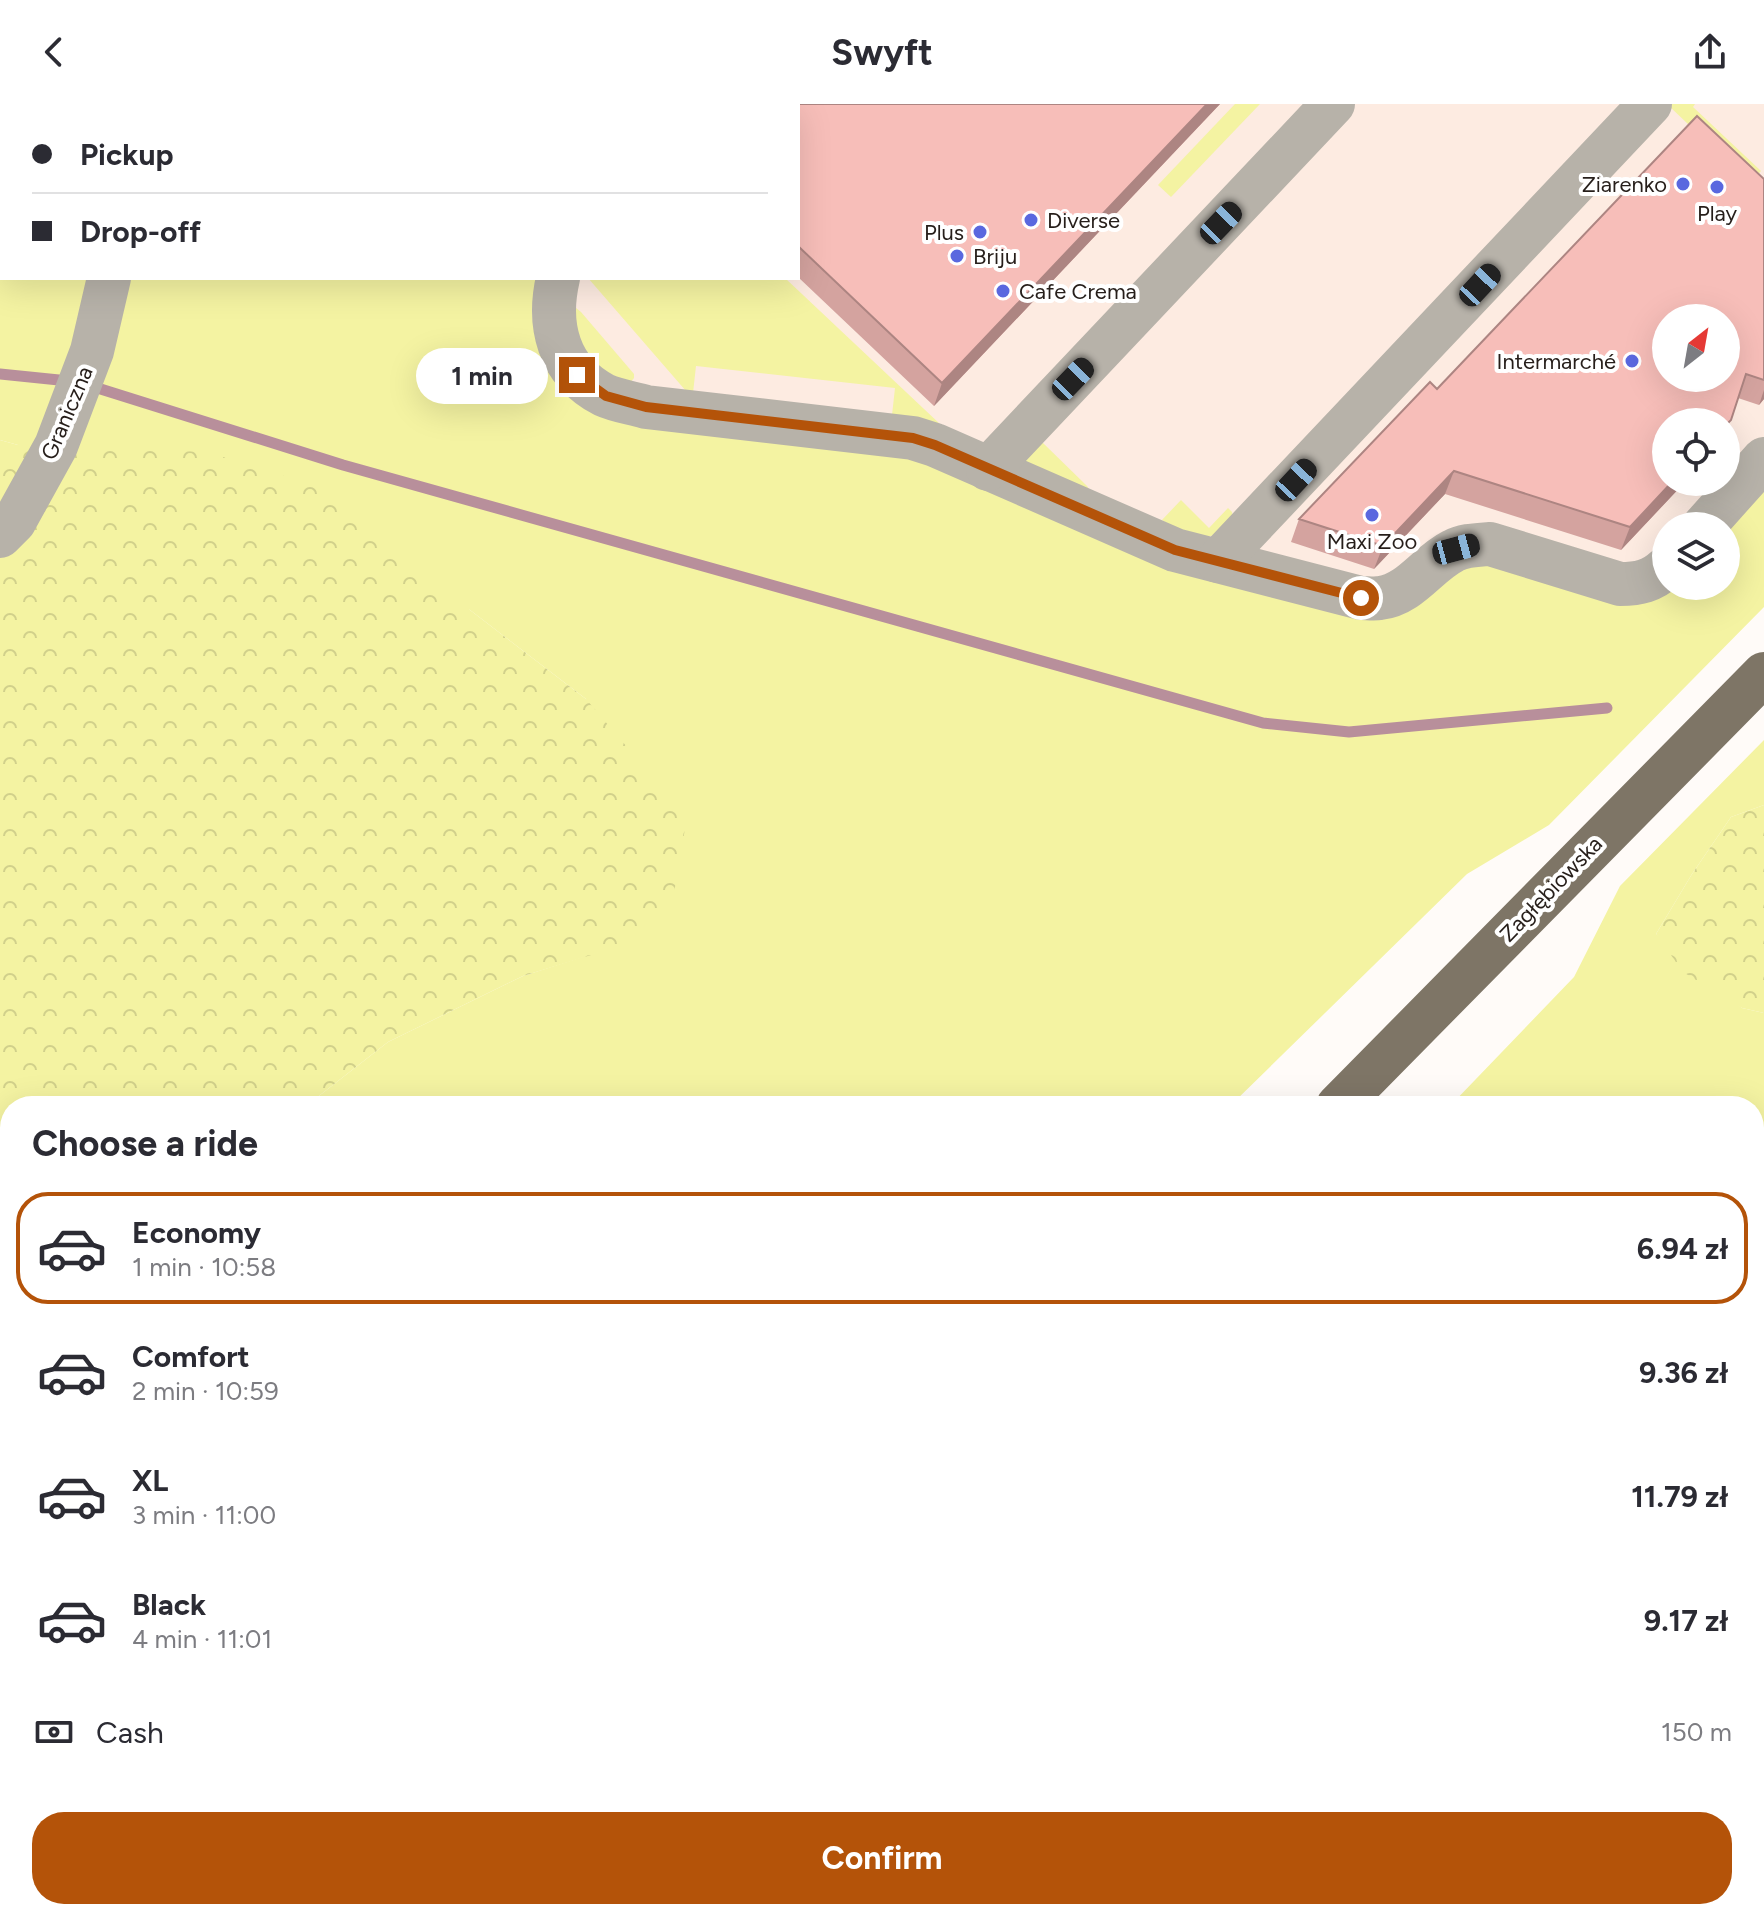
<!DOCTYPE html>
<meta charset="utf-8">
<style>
:root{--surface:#fff;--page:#f7f7f7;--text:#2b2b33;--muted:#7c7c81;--line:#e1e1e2;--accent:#b45309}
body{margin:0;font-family:Figtree,sans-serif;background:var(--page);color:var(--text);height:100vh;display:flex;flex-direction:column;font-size:30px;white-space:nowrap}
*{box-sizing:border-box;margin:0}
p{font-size:26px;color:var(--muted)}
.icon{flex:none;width:44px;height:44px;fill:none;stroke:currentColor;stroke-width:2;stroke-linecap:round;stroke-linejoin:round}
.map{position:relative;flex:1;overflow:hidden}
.details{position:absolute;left:0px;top:992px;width:1764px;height:824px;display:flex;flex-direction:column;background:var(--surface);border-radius:32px 32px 0 0;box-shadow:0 8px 32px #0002}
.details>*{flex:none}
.guide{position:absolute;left:0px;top:0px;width:800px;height:176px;box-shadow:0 8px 32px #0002;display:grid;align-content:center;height:176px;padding:0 32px;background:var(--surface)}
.needle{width:52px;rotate:31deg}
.buttons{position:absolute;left:1652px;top:200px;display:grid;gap:16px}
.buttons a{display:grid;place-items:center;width:88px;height:88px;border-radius:50%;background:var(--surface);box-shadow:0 8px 32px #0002;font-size:40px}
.end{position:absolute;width:36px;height:36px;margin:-18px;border:10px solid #b45309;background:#fff;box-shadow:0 0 0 4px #fff}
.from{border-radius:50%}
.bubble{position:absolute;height:56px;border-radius:28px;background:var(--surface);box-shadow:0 8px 32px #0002;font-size:26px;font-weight:700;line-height:56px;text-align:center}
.car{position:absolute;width:24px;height:48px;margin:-24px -12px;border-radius:10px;box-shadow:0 0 6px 2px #0007;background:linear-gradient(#222 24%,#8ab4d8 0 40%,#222 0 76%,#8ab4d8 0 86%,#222 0)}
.guide b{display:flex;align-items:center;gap:28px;height:76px;font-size:30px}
.guide b+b{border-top:2px solid var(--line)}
.guide i{width:20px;height:20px;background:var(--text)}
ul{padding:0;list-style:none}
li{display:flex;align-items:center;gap:24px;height:112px;margin:0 16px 12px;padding:0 16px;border:4px solid transparent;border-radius:32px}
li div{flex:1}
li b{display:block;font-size:30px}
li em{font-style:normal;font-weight:700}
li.current{border-color:var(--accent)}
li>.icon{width:72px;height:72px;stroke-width:1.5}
h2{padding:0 32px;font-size:36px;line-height:96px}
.pay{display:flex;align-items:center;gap:20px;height:88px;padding:0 32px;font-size:30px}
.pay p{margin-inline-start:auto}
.button{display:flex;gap:16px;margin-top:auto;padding:16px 32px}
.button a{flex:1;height:92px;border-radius:32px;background:var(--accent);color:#fff;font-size:32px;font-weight:700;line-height:92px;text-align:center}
header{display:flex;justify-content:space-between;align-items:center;height:104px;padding:0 32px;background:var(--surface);font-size:36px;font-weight:700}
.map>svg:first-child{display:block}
.built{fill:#fdebe1;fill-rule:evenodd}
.grass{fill:#f4f3a2}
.forest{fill:url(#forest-crowns)}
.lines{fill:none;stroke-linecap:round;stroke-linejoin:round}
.stream{stroke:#b88f9b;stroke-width:11}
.minor{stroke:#b7b2a9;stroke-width:44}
.major{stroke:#7e7566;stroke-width:44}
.wall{fill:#d4a39f}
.shaded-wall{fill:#ad8582}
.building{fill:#f7beb9;stroke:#ad8582;stroke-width:2;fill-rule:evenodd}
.route{stroke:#b45309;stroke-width:10}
.poi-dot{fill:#5a68df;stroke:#fff;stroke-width:3}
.labels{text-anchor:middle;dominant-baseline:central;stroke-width:8;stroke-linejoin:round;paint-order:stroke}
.poi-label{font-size:22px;fill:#261e1a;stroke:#fff;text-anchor:end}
.street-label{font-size:22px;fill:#261e1a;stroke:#fff}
</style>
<header><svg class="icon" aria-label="back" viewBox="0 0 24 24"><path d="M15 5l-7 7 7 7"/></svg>Swyft<svg class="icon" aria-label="share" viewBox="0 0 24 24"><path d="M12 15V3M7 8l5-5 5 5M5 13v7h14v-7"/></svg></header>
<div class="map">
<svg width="1764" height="1816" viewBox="0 0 1764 1816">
<defs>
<pattern id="forest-crowns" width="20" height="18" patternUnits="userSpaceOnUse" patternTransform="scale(2)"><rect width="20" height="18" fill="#f4f3a2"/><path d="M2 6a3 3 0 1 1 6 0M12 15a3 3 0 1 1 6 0" fill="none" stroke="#d1d08b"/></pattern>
</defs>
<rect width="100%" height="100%" fill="#fffbf8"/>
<path class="built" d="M684,0h1080v380l-38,42h-60v60l-102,121 -1230,-234 185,-195h279v-172h-116zM1666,214h60v60h-60zM1666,318h60v60h-60z"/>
<g class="grass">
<polygon points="71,0 692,0 690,2 70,2"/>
<polygon points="1235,0 1260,0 1171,93 1158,81"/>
<polygon points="1670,0 1695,0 1693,3 1761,67 1750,79 1668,1"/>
<path d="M2,97v77h536c-9,32 -7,53 7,83l348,84 481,171 98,-57 198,27h56v-60l38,-46v127l-215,218 -82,49 -237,232h-924l82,-64 135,-66 94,-30 -31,-247 -116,-89 -452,-165 -18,-5v-236z"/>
<polygon points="588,174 785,174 941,321 892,311 895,284 696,262 693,289 686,287"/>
<polygon points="572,204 576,204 581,208 634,270 634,274 630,279 586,259"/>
<polygon points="1039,338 1043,339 1087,382 1089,385 1029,367 1023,350"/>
<path d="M1181,396l28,28 19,-20 4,4 1,6c-4,5 -9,12 -14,15 -18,10 -43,-3 -57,-13z"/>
<polygon points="1764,636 1764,701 1731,713 1692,770 1656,830 1742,904 1764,909 1764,1816 751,1816 757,1806 1754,1806 1754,1002 1450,1002 1574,873 1620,782"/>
<polygon points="10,1281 10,1560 0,1552 0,1289"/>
<polygon points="143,1806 584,1806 578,1816 147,1816"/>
</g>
<g class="forest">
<polygon points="0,336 18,341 207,348 329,386 470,506 586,595 687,713 674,789 617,843 523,872 388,938 306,1002 10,1002 10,1281 0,1289"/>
<polygon points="1764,701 1764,909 1742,904 1683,868 1656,830 1692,770 1731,713"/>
<polygon points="0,1552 10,1560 10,1806 143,1806 147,1816 0,1816"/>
</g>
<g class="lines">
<g class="stream">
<polyline points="0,270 59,276"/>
<polyline points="91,282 343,361 1263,619 1349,628 1607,604"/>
<polyline points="0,1584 10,1598"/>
<polyline points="97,1806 101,1816"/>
</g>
<g class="minor">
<polyline points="120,2 121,0"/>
<polyline points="712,2 714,0"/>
<path d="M558,174c-11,47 0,93 46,117 13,6 29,8 42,12l267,31 22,7 240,105 186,48c6,0 13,1 19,0 31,-4 47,-34 73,-47 11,-6 24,-6 37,-7l130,40c19,0 32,-3 46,-16"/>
<polyline points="988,365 1333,0"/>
<polyline points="1704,422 1764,355"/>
<polyline points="0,432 14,418 56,342 92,247 109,174"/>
<polyline points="1218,457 1650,0"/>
</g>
<g class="major">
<polyline points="1338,1002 1764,570"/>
<polyline points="663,1816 669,1806"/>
</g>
</g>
<g class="wall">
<polygon points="746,0 1220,0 934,302 798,173 798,2"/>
<polygon points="1764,75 1764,295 1759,301 1738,294 1666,378 1685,378 1621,446 1445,390 1374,465 1291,438 1299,415 1437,285"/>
</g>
<g class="shaded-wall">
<polygon points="1207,0 1220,0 934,302 942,279"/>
<polygon points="1764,286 1764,295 1759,301"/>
<polygon points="1454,367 1445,390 1374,465 1383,442"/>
<polygon points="1672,378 1685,378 1621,446 1630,423"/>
</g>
<g class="building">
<polygon points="746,0 1207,0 942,279 798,142 798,2 744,2"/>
<path d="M1697,12l67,63v201l-18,-6 -15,46 -5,5v-3h-60v60h6l-42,45 -176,-56 -71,75 -84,-27 131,-137 7,7zM1666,214h60v60h-60z"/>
</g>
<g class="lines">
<polyline class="route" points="577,271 606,292 646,303 913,334 935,341 1175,446 1361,494"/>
</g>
<g class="poi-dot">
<circle cx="1683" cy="80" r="8"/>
<circle cx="1717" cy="83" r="8"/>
<circle cx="1031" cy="116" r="8"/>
<circle cx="980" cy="128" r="8"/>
<circle cx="957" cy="152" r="8"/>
<circle cx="1003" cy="187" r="8"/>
<circle cx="1632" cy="257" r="8"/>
<circle cx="1372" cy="411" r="8"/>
</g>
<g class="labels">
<g class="poi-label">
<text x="1667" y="80">Ziarenko</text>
<text x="1717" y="109" text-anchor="middle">Play</text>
<text x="1047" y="116" text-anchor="start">Diverse</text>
<text x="964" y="128">Plus</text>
<text x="973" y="152" text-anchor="start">Briju</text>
<text x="1019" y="187" text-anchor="start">Cafe Crema</text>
<text x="1616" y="257">Intermarché</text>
<text x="1372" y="437" text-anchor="middle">Maxi Zoo</text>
</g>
<g class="street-label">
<text transform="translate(67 309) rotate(-67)">Graniczna</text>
<text transform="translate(1551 785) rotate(-46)">Zagłębiowska</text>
</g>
</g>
</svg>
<div class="buttons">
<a><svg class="needle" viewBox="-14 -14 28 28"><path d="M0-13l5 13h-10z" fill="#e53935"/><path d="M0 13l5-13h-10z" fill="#7c7c81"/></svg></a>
<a><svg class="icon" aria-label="locate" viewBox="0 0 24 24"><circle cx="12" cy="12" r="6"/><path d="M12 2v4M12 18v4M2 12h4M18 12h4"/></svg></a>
<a><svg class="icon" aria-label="layers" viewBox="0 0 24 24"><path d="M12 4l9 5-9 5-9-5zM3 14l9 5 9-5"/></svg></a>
</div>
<i class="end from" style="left:1361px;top:494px"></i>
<i class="end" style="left:577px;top:271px"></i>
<div class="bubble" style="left:416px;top:244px;width:132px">1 min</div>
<i class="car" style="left:1221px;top:119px;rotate:44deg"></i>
<i class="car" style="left:1480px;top:181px;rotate:43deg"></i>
<i class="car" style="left:1073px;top:275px;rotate:44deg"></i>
<i class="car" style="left:1296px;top:376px;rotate:43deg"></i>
<i class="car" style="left:1456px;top:445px;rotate:75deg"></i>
<div class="guide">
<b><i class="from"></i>Pickup</b>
<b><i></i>Drop-off</b>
</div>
<section class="details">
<h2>Choose a ride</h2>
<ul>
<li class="current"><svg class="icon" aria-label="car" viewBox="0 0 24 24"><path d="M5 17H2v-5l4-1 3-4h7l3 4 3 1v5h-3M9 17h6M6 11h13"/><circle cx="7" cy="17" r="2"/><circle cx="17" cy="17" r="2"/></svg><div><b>Economy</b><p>1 min · 10:58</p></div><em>6.94 zł</em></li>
<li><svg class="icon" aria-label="car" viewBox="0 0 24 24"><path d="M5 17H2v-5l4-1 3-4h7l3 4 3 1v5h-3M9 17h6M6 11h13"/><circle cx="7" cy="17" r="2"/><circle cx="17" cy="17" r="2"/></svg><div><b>Comfort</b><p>2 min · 10:59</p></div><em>9.36 zł</em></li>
<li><svg class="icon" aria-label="car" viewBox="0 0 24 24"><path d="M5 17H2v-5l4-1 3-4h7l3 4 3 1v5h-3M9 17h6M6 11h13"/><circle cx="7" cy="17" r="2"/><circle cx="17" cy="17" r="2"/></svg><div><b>XL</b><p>3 min · 11:00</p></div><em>11.79 zł</em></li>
<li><svg class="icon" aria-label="car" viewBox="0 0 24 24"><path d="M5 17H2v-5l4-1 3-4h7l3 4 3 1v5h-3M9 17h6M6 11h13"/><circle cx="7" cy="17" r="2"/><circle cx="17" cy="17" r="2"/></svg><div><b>Black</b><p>4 min · 11:01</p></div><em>9.17 zł</em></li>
</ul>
<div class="pay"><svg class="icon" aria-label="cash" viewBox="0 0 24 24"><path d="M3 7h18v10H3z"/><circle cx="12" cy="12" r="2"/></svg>Cash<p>150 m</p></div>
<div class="button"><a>Confirm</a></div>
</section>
</div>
